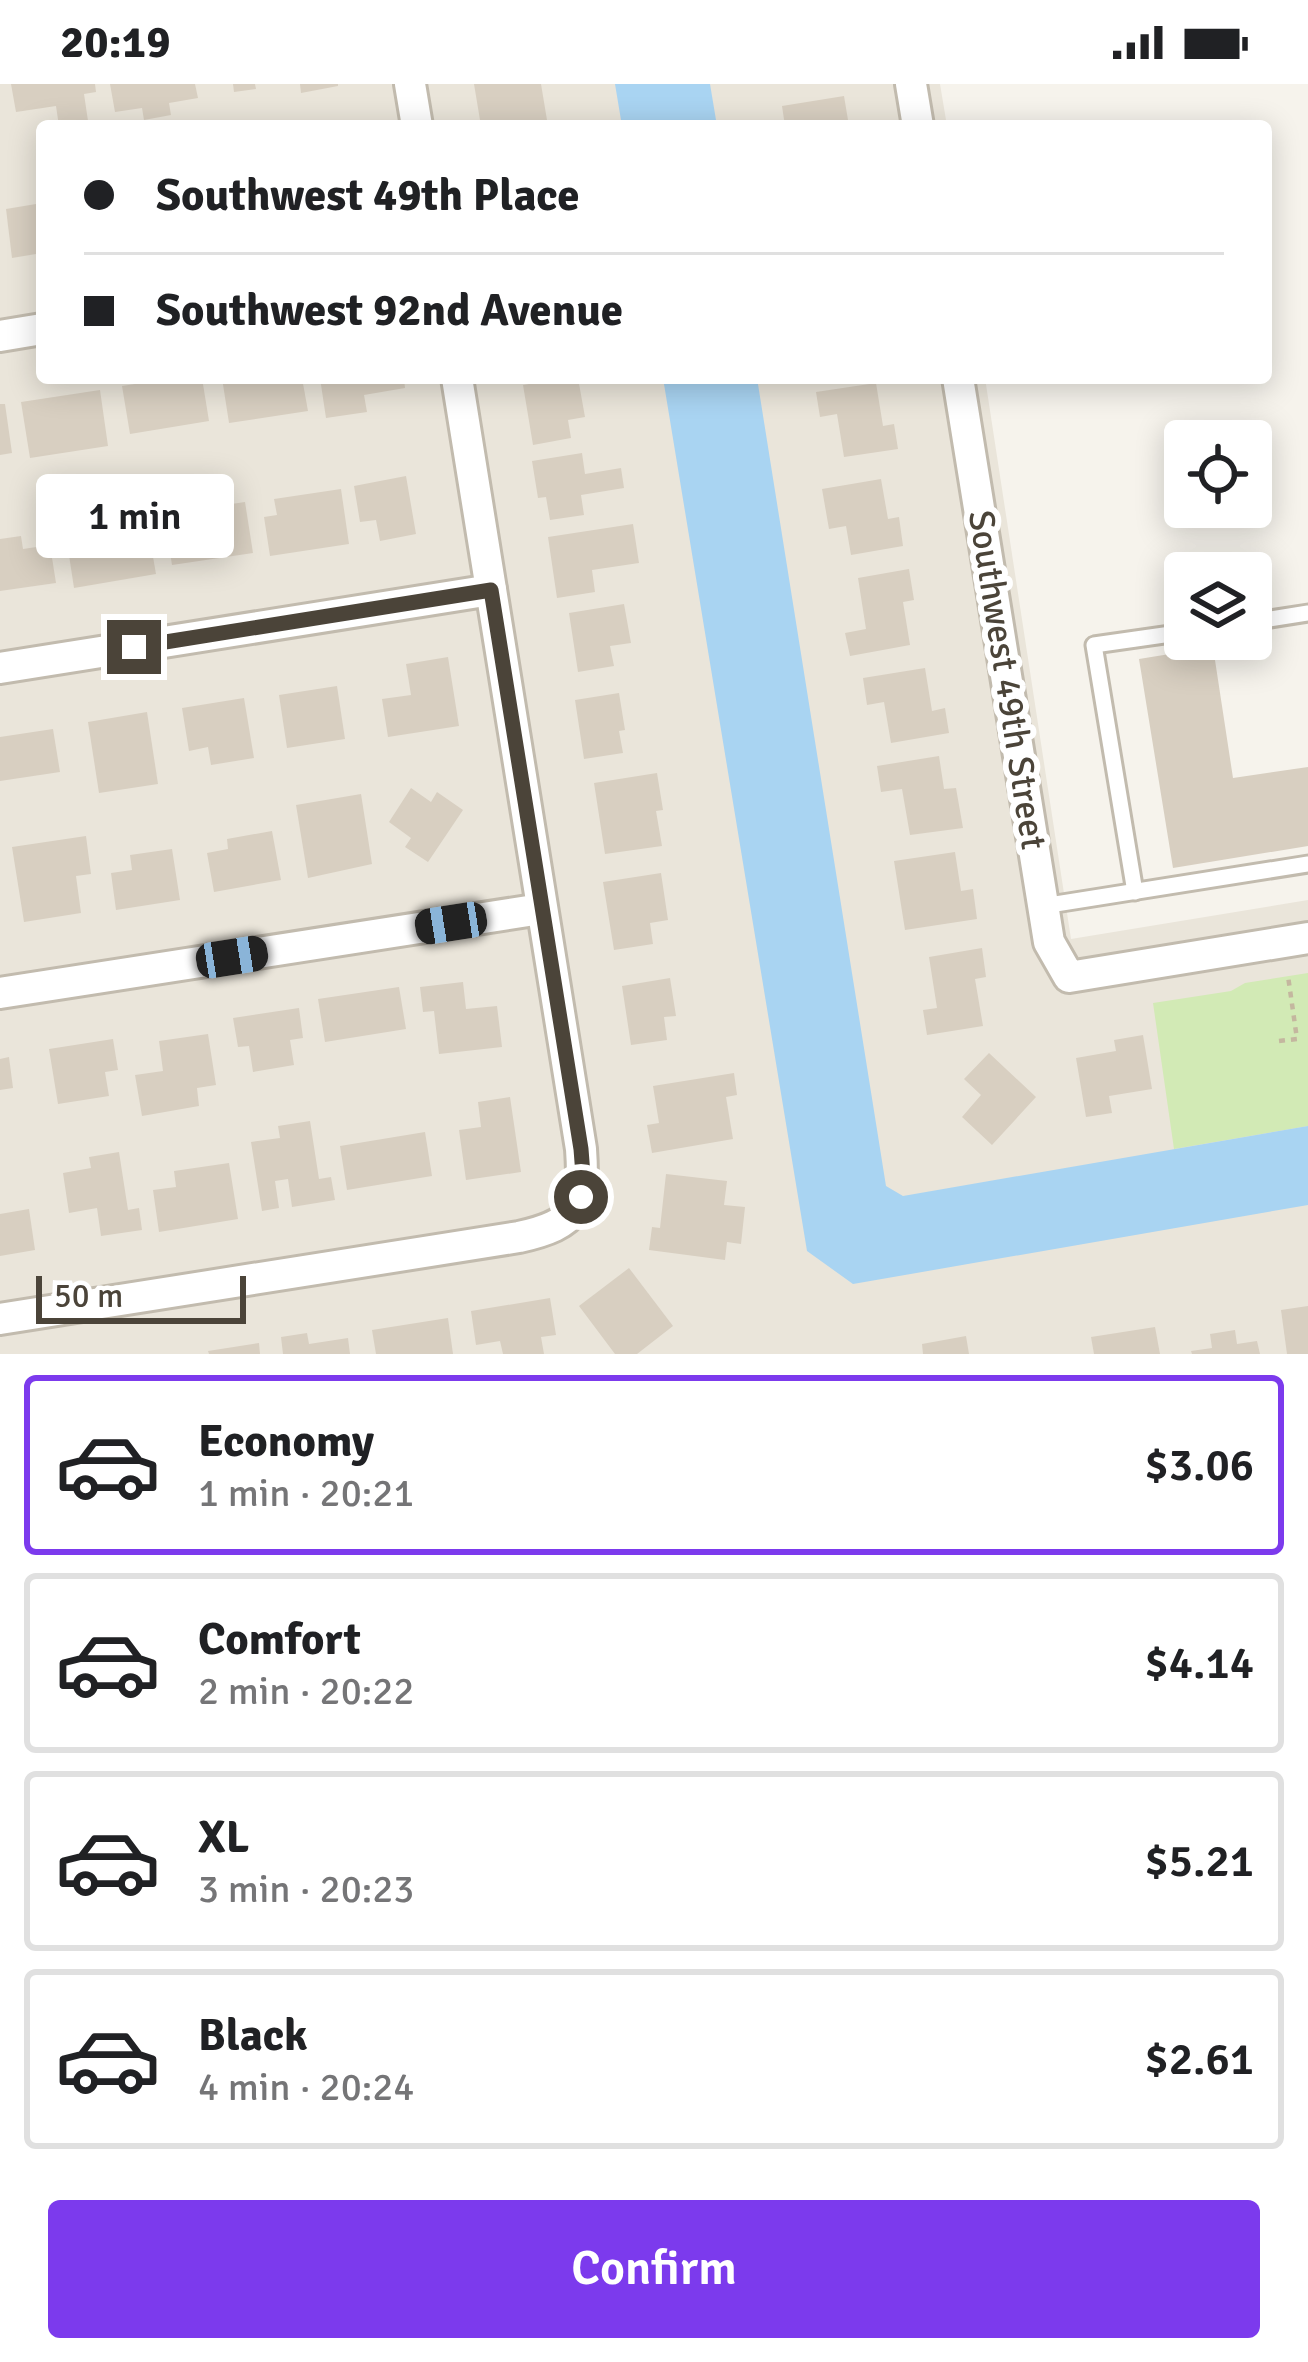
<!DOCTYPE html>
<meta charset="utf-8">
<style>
:root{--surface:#fff;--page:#f6f6f6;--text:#202124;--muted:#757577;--line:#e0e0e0;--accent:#7c3aed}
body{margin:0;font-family:Signika,sans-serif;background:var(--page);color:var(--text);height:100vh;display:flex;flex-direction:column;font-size:45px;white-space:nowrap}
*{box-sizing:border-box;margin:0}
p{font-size:39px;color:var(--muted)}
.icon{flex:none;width:66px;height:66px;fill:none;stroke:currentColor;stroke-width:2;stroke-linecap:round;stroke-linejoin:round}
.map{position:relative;height:1270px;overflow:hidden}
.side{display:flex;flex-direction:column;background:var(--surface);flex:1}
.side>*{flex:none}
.banner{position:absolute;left:36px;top:36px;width:1236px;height:264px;border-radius:12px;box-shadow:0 6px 30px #0003;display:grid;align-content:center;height:264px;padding:0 48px;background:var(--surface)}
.fabs{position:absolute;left:1164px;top:336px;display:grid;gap:24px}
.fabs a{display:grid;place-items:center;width:108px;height:108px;border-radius:12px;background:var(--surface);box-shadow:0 6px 30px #0003;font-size:60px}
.scale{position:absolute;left:36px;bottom:30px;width:210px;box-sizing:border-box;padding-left:12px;border:6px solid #4b4439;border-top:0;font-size:33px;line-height:42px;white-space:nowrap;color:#4b4439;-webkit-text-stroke:9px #fff;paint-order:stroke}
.end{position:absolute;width:54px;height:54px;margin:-27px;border:15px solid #4b4439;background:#fff;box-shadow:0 0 0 6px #fff}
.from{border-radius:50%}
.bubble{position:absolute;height:84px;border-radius:12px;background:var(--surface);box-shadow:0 6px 30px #0003;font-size:39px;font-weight:600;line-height:84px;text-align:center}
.car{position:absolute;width:36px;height:72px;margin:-36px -18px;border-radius:15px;box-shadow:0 0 9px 3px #0007;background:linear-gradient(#222 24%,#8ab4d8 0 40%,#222 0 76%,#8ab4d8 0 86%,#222 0)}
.banner b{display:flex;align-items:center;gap:42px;height:114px;font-size:45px}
.banner b+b{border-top:3px solid var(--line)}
.banner i{width:30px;height:30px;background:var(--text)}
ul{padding:21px 0 0;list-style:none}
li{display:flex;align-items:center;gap:36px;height:180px;margin:0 24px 18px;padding:0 24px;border:6px solid var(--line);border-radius:12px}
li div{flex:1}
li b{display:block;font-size:45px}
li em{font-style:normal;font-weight:600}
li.active{border-color:var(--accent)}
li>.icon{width:108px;height:108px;stroke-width:1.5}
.button{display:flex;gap:24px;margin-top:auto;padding:24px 48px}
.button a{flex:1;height:138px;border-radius:12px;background:var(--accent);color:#fff;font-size:48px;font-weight:600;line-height:138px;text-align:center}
.status{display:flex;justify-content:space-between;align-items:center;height:84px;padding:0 60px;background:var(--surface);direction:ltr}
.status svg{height:33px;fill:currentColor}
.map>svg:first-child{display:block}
.residential{fill:#eae5da}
.green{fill:#d2eab5}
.water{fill:#a9d4f2}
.building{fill:#d8cfc1}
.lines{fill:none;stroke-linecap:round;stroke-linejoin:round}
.lane-casing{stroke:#c2bbae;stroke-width:21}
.street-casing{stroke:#c2bbae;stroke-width:36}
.path{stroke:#c4b79f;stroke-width:4.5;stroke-dasharray:6 6;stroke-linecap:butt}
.lane{stroke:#fff;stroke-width:15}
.street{stroke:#fff;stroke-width:30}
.route{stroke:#4b4439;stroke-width:15}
.labels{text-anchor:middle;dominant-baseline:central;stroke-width:12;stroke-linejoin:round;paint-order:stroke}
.street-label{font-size:36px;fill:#4b4439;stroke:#fff}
</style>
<div class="status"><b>20:19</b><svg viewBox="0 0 49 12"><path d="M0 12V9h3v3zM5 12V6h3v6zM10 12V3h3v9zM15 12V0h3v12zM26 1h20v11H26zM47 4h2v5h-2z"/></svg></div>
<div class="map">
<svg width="1308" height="1270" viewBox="0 0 1308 1270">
<rect width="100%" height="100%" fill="#f6f3ec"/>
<polygon class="residential" points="0,0 940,0 947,42 42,42 42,294 985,294 1071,855 1308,816 1308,1270 0,1270"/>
<polygon class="green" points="1308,889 1308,1042 1174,1065 1153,919 1231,907 1245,899"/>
<g class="water">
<polygon points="615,0 710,0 717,42 622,42"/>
<polygon points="663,294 757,294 886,1102 903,1112 1308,1042 1308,1121 853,1200 807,1167"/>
</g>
<g class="building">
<polygon points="11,0 95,0 96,8 84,10 88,37 59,42 56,22 16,28"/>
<polygon points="110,0 195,0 198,14 169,19 171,31 144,36 142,24 115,28"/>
<polygon points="233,0 255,0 256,5 234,8"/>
<polygon points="300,0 338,0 338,2 301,9"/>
<polygon points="474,0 541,0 548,42 481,42"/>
<polygon points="844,12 849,42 785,42 782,22"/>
<polygon points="42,119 42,169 12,174 6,125"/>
<polygon points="173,294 202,294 209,337 130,350 122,302"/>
<polygon points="222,294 302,294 308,327 229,339"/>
<polygon points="320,294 404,294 405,304 364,311 367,328 326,334"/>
<polygon points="565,294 578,294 585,333 568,336 571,354 533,361 523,301"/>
<polygon points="876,299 883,342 894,340 898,365 844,373 837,330 820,333 816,308"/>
<polygon points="100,306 108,362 30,374 21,318"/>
<polygon points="0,320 5,320 12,369 0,371"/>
<polygon points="582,369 585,390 621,384 624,404 581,411 584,431 550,436 546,413 538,414 532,377"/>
<polygon points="406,392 416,450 380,457 376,436 360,438 354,402"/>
<polygon points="881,395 888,435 899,433 903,462 851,471 846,442 829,445 822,405"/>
<polygon points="341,405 349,460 270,472 264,433 277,431 274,415"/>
<polygon points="245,418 253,469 172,481 164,430"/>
<polygon points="633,440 639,479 592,486 595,508 557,514 548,453"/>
<polygon points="148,444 156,490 74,504 67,458"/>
<polygon points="21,452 23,465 50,461 56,499 0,507 0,455"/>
<polygon points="909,485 914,516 903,518 910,561 850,572 845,549 866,545 858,494"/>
<polygon points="624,520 631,559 610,562 614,582 578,588 569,529"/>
<polygon points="1213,563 1233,694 1308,683 1308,762 1173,784 1139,575"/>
<polygon points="448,573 459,642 388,653 382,615 411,611 406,580"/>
<polygon points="925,584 932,627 945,624 949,649 891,659 884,618 867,621 863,594"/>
<polygon points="337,602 345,655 287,664 279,611"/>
<polygon points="619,609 625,646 619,647 623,669 584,675 575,616"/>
<polygon points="244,614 254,674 211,681 208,663 189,667 182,624"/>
<polygon points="147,628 158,700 99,709 88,638"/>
<polygon points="53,645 60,688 0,697 0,653"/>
<polygon points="939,672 944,705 956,704 963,744 910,751 902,705 881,708 877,682"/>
<polygon points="657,689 663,726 656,727 662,762 605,770 594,699"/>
<polygon points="411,704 431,718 437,708 463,726 428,778 405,763 411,754 389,738"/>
<polygon points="361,710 372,780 308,794 296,721"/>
<polygon points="272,747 281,796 214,808 207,769 228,765 227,755"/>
<polygon points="86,752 91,790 76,792 81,829 24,838 12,763"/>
<polygon points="172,765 180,816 116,826 111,789 132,786 130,771"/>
<polygon points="955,768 961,807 973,805 977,835 905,846 894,777"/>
<polygon points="661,789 668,836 650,839 653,860 614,866 603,798"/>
<polygon points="982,864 986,893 975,895 983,942 927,951 923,926 937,924 929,873"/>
<polygon points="670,894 676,932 664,933 667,956 631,961 622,902"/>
<polygon points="463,898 466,925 497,922 502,963 439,970 434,927 423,928 420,903"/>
<polygon points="399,903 406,945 325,958 318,915"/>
<polygon points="299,924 303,954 290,956 294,981 253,988 249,962 238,963 233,934"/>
<polygon points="208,950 216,1001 197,1004 199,1022 142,1032 135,991 163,987 159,957"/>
<polygon points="1143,951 1152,1005 1109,1012 1112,1029 1086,1033 1076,974 1116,967 1114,956"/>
<polygon points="113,955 118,986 105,988 109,1012 58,1020 49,965"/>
<polygon points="989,969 1036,1013 992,1061 962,1033 981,1011 964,995"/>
<polygon points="9,973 13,1004 0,1006 0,975"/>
<polygon points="734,989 737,1011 726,1013 733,1055 652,1069 647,1041 659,1039 653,1002"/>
<polygon points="510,1013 521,1088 466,1096 459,1046 481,1043 478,1018"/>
<polygon points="310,1037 319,1095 331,1093 335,1116 292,1123 288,1095 275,1097 279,1124 262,1127 251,1058 280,1054 278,1042"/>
<polygon points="425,1048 432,1092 347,1106 340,1062"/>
<polygon points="119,1068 128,1126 139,1124 142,1146 101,1152 97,1124 69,1129 63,1089 91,1084 89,1073"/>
<polygon points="229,1079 238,1135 159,1148 153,1106 176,1103 174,1087"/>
<polygon points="666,1090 727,1097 724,1121 745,1123 741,1160 727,1158 725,1176 649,1166 652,1143 660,1144"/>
<polygon points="29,1125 35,1166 0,1172 0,1130"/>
<polygon points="629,1184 673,1242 637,1270 615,1270 579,1222"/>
<polygon points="550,1214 556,1251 541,1253 544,1270 503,1270 500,1257 476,1261 471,1227"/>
<polygon points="1308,1222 1308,1270 1287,1270 1281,1226"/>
<polygon points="448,1234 453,1270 376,1270 372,1246"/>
<polygon points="1155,1243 1160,1270 1094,1270 1091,1253"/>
<polygon points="1235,1246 1237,1260 1257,1257 1260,1270 1192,1270 1191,1267 1212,1264 1210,1250"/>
<polygon points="307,1249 309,1260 348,1254 350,1270 283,1270 281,1253"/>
<polygon points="966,1252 969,1270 923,1270 922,1260"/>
<polygon points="259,1259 260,1270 209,1270 208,1267"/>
</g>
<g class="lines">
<defs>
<g id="lane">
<polyline points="1251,538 1308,529"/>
<polyline points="1135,808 1094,561 1185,548"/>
<polyline points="1043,822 1308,780"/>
</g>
<g id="street">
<polyline points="410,0 417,42"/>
<polyline points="911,0 918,42"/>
<polyline points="0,252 42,245"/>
<polyline points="958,294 1049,858 1069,893 1308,854"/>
<polyline points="0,584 491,506"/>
<polyline points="0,909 541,825"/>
<path d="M0,1235l519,-82c59,-13 66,-30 62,-88l-124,-771"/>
</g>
</defs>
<use href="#lane" class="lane-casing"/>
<use href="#street" class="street-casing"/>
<polyline class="path" points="1279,957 1297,955 1288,892"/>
<use href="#lane" class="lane"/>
<use href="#street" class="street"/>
</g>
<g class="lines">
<polyline class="route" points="134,563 491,506 581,1065 583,1091 581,1113"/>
</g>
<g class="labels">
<g class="street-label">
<text transform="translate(1007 596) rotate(81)">Southwest 49th Street</text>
</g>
</g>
</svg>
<div class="fabs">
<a><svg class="icon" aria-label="locate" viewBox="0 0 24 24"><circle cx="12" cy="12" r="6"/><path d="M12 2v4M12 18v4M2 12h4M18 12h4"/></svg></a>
<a><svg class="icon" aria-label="layers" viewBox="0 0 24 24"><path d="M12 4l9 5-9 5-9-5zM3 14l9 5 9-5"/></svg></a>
</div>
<div class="scale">50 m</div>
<i class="end from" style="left:581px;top:1113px"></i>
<i class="end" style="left:134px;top:563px"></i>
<div class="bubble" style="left:36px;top:390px;width:198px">1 min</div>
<i class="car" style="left:451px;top:839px;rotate:261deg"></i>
<i class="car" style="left:232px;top:873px;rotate:81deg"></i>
<div class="banner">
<b><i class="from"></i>Southwest 49th Place</b>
<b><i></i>Southwest 92nd Avenue</b>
</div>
</div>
<section class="side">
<ul>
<li class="active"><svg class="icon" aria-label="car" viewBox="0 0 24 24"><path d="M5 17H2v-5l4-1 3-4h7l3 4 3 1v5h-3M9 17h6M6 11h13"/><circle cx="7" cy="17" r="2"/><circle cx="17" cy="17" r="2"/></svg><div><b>Economy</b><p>1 min · 20:21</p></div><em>$3.06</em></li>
<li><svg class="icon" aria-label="car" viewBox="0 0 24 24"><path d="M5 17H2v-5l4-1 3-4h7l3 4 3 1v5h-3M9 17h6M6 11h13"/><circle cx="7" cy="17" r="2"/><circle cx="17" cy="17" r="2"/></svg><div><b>Comfort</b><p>2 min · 20:22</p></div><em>$4.14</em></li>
<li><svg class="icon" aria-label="car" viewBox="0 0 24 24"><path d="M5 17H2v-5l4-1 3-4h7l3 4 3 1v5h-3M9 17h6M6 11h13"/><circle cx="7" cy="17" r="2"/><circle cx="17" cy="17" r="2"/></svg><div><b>XL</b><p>3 min · 20:23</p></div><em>$5.21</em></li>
<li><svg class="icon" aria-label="car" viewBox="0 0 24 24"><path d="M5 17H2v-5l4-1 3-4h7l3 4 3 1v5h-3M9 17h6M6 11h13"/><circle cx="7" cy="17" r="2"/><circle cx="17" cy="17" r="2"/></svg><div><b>Black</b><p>4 min · 20:24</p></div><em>$2.61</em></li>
</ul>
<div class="button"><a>Confirm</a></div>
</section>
